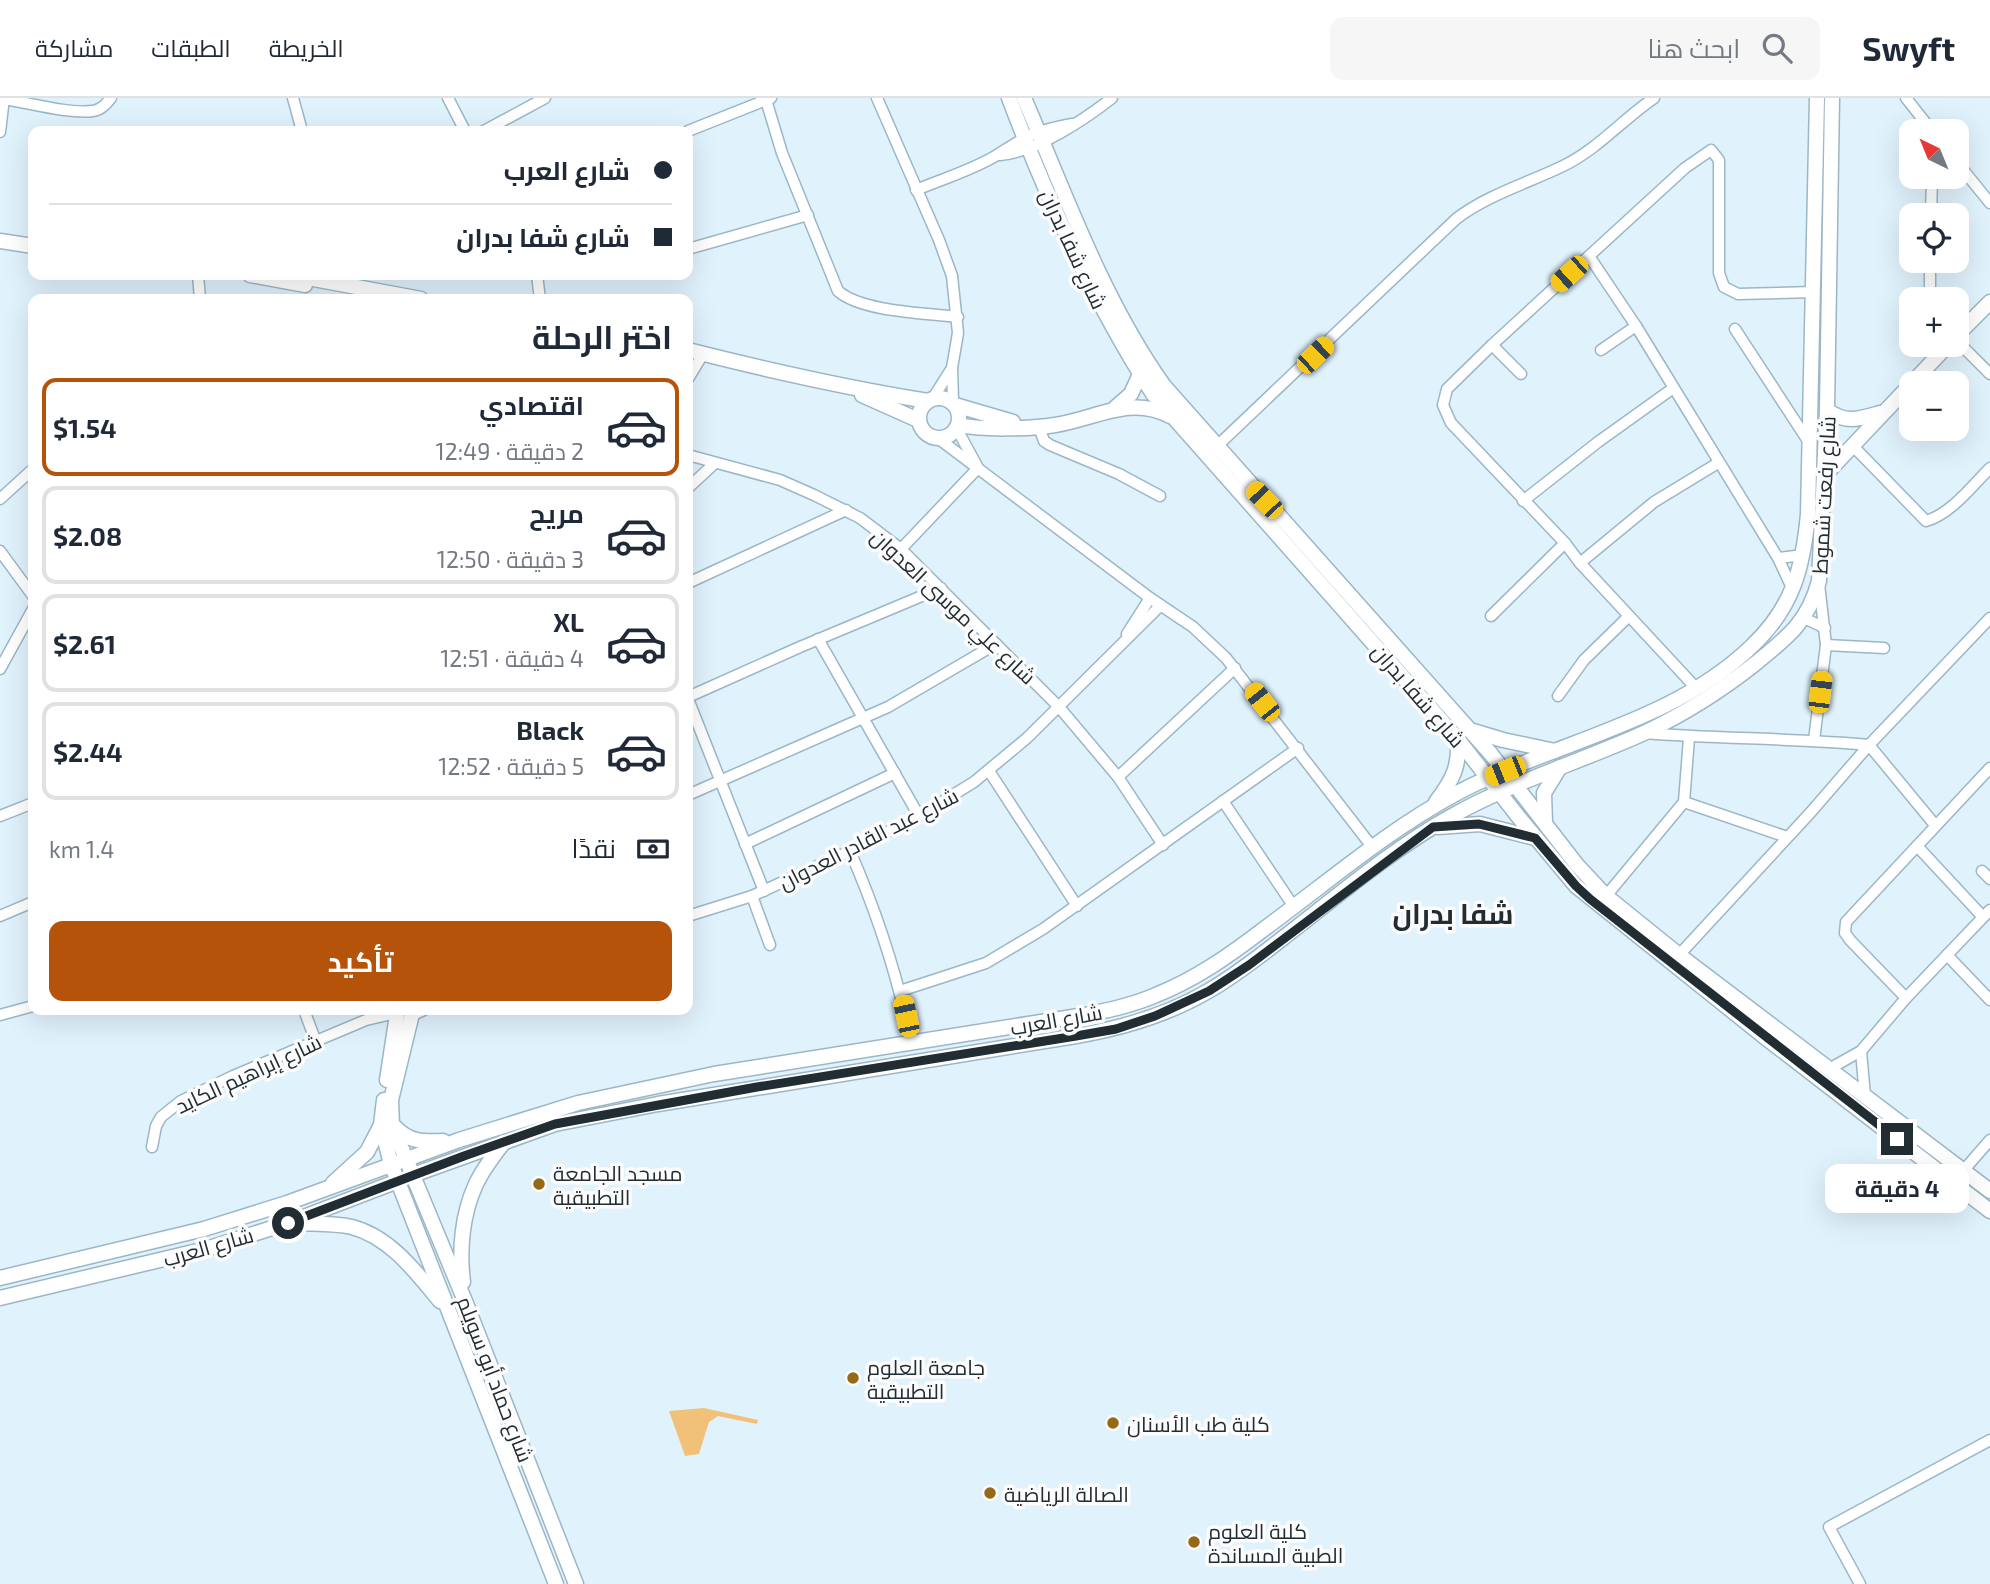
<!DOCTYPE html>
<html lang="ar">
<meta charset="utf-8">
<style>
:root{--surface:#fff;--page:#f6f6f7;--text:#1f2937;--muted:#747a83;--line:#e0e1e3;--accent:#b45309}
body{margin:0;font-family:"Exo 2",Cairo,sans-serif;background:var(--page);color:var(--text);direction:rtl;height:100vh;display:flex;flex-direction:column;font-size:26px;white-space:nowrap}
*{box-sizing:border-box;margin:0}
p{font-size:23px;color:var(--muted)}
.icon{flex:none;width:38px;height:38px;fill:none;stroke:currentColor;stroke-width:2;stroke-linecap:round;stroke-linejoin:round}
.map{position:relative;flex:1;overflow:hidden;direction:ltr}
.side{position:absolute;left:28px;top:196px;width:665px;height:721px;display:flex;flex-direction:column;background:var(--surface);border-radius:14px;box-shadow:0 7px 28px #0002;direction:rtl}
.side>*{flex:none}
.hud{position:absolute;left:28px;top:28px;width:665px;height:154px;border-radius:14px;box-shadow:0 7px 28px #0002;direction:rtl;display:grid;align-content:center;height:154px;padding:0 21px;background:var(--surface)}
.needle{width:46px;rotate:317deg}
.controls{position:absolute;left:1899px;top:21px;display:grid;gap:14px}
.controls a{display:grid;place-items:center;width:70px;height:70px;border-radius:14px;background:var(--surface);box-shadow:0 7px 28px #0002;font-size:35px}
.end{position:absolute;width:32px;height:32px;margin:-16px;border:9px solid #222d33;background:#fff;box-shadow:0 0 0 4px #fff}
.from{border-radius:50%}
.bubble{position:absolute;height:49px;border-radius:14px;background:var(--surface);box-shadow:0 7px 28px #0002;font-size:23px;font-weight:700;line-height:49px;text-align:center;direction:rtl}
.car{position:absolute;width:21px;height:42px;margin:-21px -10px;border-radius:9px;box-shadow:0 0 5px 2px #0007;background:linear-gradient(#f5c518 24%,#345 0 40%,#f5c518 0 76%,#345 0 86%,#f5c518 0)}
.hud b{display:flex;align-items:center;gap:24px;height:66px;font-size:26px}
.hud b+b{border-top:2px solid var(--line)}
.hud i{width:18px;height:18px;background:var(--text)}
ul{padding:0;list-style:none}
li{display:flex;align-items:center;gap:21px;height:98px;margin:0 14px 10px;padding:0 7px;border:4px solid var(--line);border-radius:14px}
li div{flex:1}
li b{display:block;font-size:26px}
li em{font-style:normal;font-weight:700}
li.selected{border-color:var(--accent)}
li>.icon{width:63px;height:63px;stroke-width:1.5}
h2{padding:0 21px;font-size:32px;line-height:84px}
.pay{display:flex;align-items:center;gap:18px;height:77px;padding:0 21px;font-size:26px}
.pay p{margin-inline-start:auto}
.button{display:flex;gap:14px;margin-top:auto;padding:14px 21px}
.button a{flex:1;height:80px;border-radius:14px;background:var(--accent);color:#fff;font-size:28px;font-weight:700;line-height:80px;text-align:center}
header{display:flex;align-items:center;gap:42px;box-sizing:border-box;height:98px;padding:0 35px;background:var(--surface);border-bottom:2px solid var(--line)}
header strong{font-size:33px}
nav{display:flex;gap:38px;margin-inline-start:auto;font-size:24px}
.search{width:490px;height:63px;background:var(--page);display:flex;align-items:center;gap:18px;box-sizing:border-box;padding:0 24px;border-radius:14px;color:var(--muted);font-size:26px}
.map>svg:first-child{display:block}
.green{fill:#f1c17a}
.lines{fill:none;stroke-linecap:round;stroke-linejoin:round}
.street-casing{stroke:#9bb7c7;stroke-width:13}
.secondary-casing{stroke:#9bb7c7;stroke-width:17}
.street{stroke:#fff;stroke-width:10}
.secondary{stroke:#fff;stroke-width:14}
.route{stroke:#222d33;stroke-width:9}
.poi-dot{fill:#966916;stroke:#fcfcfc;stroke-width:2.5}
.labels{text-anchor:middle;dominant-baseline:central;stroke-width:7;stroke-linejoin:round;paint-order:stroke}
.street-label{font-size:21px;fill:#222d33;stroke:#fcfcfc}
.poi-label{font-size:21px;fill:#222d33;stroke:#fcfcfc;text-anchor:start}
.district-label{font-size:28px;font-weight:bold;fill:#222d33;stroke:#fcfcfc}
</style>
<header>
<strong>Swyft</strong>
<div class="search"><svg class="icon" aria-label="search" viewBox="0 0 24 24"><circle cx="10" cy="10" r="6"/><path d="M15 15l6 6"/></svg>ابحث هنا</div>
<nav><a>الخريطة</a><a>الطبقات</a><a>مشاركة</a></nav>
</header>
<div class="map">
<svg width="1990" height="1486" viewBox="0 0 1990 1486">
<rect width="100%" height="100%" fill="#e0f2fc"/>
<polygon class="green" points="704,1310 758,1322 757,1326 718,1318 709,1324 699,1356 685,1358 669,1313"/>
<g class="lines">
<defs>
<g id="street">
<polyline points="293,0 302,33"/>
<polyline points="448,0 465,33"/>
<polyline points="877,0 939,142 952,178 958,235 952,270 953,304"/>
<polyline points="1906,0 1932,33"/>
<path d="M4,1c26,4 64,15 89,12 8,-1 13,-7 18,-13"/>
<path d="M766,2l16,53 56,138c24,21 88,22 120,26"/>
<polyline points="484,33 545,0"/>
<polyline points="688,33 771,0"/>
<polyline points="0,34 4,0"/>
<path d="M1000,57c36,-3 84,-35 112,-57"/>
<polyline points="1956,63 1990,105"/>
<path d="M916,92c26,-11 57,-20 81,-35 31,-20 38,-24 75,-31"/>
<polyline points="1931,117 1932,79"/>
<polyline points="688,151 808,117"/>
<polyline points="1589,158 1685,70 1711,52 1719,62 1719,175 1724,189 1738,196 1813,194"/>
<polyline points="198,177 200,201"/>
<polyline points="537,177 540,201"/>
<polyline points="1930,201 1930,163"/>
<polyline points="1735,231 1810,346"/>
<polyline points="1956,242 1990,276"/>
<polyline points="1492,247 1521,276"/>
<polyline points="1931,247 1932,262"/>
<polyline points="1601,252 1636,228"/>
<polyline points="688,281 703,256"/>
<polyline points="933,300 952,270"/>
<polyline points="1039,329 1044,343 1050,347 1119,376 1160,398"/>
<polyline points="957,331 977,368"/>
<polyline points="939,341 1150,500 1193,529 1226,560 1373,750"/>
<path d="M1852,347l74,76c25,-7 46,-35 64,-53"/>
<path d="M1216,349l240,-228c31,-24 72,-36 107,-53 35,-17 60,-47 91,-68"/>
<polyline points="688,357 780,382 814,397 860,420 901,451 1059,609 1118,679 1163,747"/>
<polyline points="688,390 715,365"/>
<polyline points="0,401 33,371"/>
<polyline points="1523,403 1598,344 1672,291"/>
<polyline points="901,451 978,370"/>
<polyline points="0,453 33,498"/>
<polyline points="1778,460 1804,457"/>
<polyline points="1580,465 1654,404 1718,365"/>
<polyline points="688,485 846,412"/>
<polyline points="1491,518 1565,445"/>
<polyline points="1804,520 1825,530"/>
<polyline points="1127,536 1150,500"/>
<polyline points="818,541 919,718"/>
<polyline points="1826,547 1884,550"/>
<polyline points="0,571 33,511"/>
<polyline points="1696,590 1580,465 1565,445 1451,325 1443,307 1447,291 1492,247 1589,158 1636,228 1778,460 1793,492"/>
<polyline points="1558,598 1584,562 1629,518"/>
<polyline points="688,599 800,549 941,490"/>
<polyline points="688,601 764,793"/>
<path d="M1644,635c75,6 150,5 225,12l66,80"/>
<polyline points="1814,642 1826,547 1819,486"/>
<polyline points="989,673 1077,808"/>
<polyline points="1118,679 1235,570"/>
<polyline points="688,697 888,609 996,546"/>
<polyline points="1223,703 1294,809"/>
<polyline points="1684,704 1787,739"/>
<polyline points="0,718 33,705"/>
<polyline points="745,746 895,675"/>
<polyline points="1917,748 1983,819"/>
<path d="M850,753c27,62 48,126 61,191"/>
<polyline points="1982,773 1990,781"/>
<polyline points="752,798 770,847"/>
<polyline points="1606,798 1684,704 1689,640"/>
<polyline points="0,818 33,804"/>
<polyline points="688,818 752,798 850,753 919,718 974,684 1027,640 1160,508"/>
<polyline points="1679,857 1811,714 1869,647 1990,520"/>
<polyline points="1947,857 1990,902"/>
<polyline points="900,893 986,865 1043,831 1298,650"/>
<polyline points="1906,900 1850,842 1845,835 1846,824 1990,670"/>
<polyline points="304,912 316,944"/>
<polyline points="415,916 424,912"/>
<polyline points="0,917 33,908"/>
<polyline points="1861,953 1865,998"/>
<polyline points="1829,971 1861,953 1906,900 1990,812"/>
<polyline points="152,1049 156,1028 161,1019 181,1003 233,978 366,922 396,915"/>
<polyline points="1963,1073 1990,1042"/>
<polyline points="1860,1486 1829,1429 1990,1342"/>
</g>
<g id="secondary">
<path d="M1009,0c39,103 84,203 144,296l303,343 61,78 59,71 190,152 224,173"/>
<path d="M1024,0c42,97 78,201 140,288l327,368 86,111 29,31 73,59 311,236"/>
<polyline points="0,143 33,148"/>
<polyline points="250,177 305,187"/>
<polyline points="292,177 421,201"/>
<polyline points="1956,238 1990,204"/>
<path d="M688,252c79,20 159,38 240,51"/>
<polyline points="862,297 918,322"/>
<circle cx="939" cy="320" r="20"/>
<polyline points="955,307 1013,324"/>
<polyline points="1115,310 1131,296 1140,276"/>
<path d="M1827,312c19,14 32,9 53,3"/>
<path d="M959,327c24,5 71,4 96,0 40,-6 75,-30 115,-9"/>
<polyline points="1824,378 1948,247"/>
<polyline points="1473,633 1503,642 1555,653"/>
<path d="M1436,704c16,-21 25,-37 21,-64"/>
<polyline points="1545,725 1544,695 1560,669"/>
<polyline points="1438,729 1480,726 1535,740"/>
<polyline points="411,920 391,1002 392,1027 465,1203 576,1486"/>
<polyline points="387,982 397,917"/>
<polyline points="384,1002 381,1027 391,1066 556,1486"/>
<path d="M395,1029c14,15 28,15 48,14"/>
<polyline points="333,1085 367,1054 381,1027"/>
<path d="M297,1125c18,1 37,0 55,4 38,10 64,45 88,74"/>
<path d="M0,1180l204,-49 83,-26 172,-63 119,-37 136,-29 371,-59c24,-5 48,-10 71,-20 40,-16 74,-40 108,-66 64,-47 125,-100 195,-137 97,-51 212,-68 293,-146 41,-39 51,-78 56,-132l9,-416"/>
<path d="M463,1184c-4,-32 -1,-68 13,-98 7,-15 18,-29 28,-42"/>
<path d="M0,1200l206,-49 82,-26 136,-52 131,-47 103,-20 418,-68c47,-8 92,-21 134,-46 26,-15 50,-34 73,-52 52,-40 111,-90 167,-121 62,-35 130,-55 194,-84 40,-19 78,-43 112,-70 32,-26 52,-41 63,-82l8,-171 5,-312"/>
</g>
</defs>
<use href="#street" class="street-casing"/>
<use href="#secondary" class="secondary-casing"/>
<use href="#street" class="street"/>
<use href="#secondary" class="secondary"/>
</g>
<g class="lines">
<polyline class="route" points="288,1125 464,1058 555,1026 757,989 1076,938 1116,931 1155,918 1209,893 1249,867 1433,729 1479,726 1535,740 1576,788 1590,801 1897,1041"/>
</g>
<g class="poi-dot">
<circle cx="539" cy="1086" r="7"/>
<circle cx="853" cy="1280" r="7"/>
<circle cx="1113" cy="1325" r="7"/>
<circle cx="990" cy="1395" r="7"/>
<circle cx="1194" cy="1444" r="7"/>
</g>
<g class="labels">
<g class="street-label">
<text transform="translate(1074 151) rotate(65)">شارع شفا بدران</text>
<text transform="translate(1823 397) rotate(-87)">شارع رفعت شموط</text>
<text transform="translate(954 508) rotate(43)">شارع علي موسى العدوان</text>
<text transform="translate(1419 597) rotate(49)">شارع شفا بدران</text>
<text transform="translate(868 740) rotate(-27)">شارع عبد القادر العدوان</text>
<text transform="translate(1056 921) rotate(-10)">شارع العرب</text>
<text transform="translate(248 975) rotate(-25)">شارع إبراهيم الكايد</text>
<text transform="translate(208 1148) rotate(-16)">شارع العرب</text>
<text transform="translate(496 1281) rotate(69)">شارع حماد أبو سويلم</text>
</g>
<g class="poi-label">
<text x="553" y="1074">مسجد الجامعة<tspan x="553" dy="24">التطبيقية</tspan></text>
<text x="867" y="1268">جامعة العلوم<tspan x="867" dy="24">التطبيقية</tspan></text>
<text x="1127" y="1325">كلية طب الأسنان</text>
<text x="1004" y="1395">الصالة الرياضية</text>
<text x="1208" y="1432">كلية العلوم<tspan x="1208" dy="24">الطبية المساندة</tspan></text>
</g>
<g class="district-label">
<text x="1453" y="815">شفا بدران</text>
</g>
</g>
</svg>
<div class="controls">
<a><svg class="needle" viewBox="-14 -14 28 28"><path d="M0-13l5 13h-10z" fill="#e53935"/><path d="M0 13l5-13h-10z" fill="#747a83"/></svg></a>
<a><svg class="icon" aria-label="locate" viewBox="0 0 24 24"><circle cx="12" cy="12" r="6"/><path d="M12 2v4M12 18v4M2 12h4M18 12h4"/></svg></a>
<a>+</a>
<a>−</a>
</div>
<i class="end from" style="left:288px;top:1125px"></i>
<i class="end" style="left:1897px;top:1041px"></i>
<div class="bubble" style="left:1825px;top:1066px;width:144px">4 دقيقة</div>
<i class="car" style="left:1569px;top:176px;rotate:228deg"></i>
<i class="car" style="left:1315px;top:257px;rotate:46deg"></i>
<i class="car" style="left:1264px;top:402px;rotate:316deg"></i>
<i class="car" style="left:1820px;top:594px;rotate:7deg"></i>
<i class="car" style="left:1262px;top:604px;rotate:322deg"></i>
<i class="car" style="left:1505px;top:673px;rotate:248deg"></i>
<i class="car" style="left:906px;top:918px;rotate:348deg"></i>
<div class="hud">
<b><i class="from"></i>شارع العرب</b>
<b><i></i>شارع شفا بدران</b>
</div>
<section class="side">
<h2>اختر الرحلة</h2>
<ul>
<li class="selected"><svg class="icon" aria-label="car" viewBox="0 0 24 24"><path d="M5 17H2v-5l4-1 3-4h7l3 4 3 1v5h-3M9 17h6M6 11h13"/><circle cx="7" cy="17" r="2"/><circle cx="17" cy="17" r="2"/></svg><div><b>اقتصادي</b><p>2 دقيقة · 12:49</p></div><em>$1.54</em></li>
<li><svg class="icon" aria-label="car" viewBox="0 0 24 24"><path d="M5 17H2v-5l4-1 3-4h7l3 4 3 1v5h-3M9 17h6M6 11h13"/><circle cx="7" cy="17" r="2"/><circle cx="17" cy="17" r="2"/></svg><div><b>مريح</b><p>3 دقيقة · 12:50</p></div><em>$2.08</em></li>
<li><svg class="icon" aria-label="car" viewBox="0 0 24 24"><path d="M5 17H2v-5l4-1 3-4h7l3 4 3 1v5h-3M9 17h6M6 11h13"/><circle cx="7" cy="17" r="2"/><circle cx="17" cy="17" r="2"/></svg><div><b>XL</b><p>4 دقيقة · 12:51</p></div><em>$2.61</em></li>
<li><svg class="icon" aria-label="car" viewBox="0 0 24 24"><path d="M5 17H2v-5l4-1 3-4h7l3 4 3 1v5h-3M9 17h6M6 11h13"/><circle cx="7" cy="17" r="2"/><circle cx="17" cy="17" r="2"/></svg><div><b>Black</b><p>5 دقيقة · 12:52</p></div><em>$2.44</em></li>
</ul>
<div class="pay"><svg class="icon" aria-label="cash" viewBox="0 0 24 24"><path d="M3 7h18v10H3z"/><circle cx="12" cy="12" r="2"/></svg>نقدًا<p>1.4 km</p></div>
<div class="button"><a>تأكيد</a></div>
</section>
</div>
